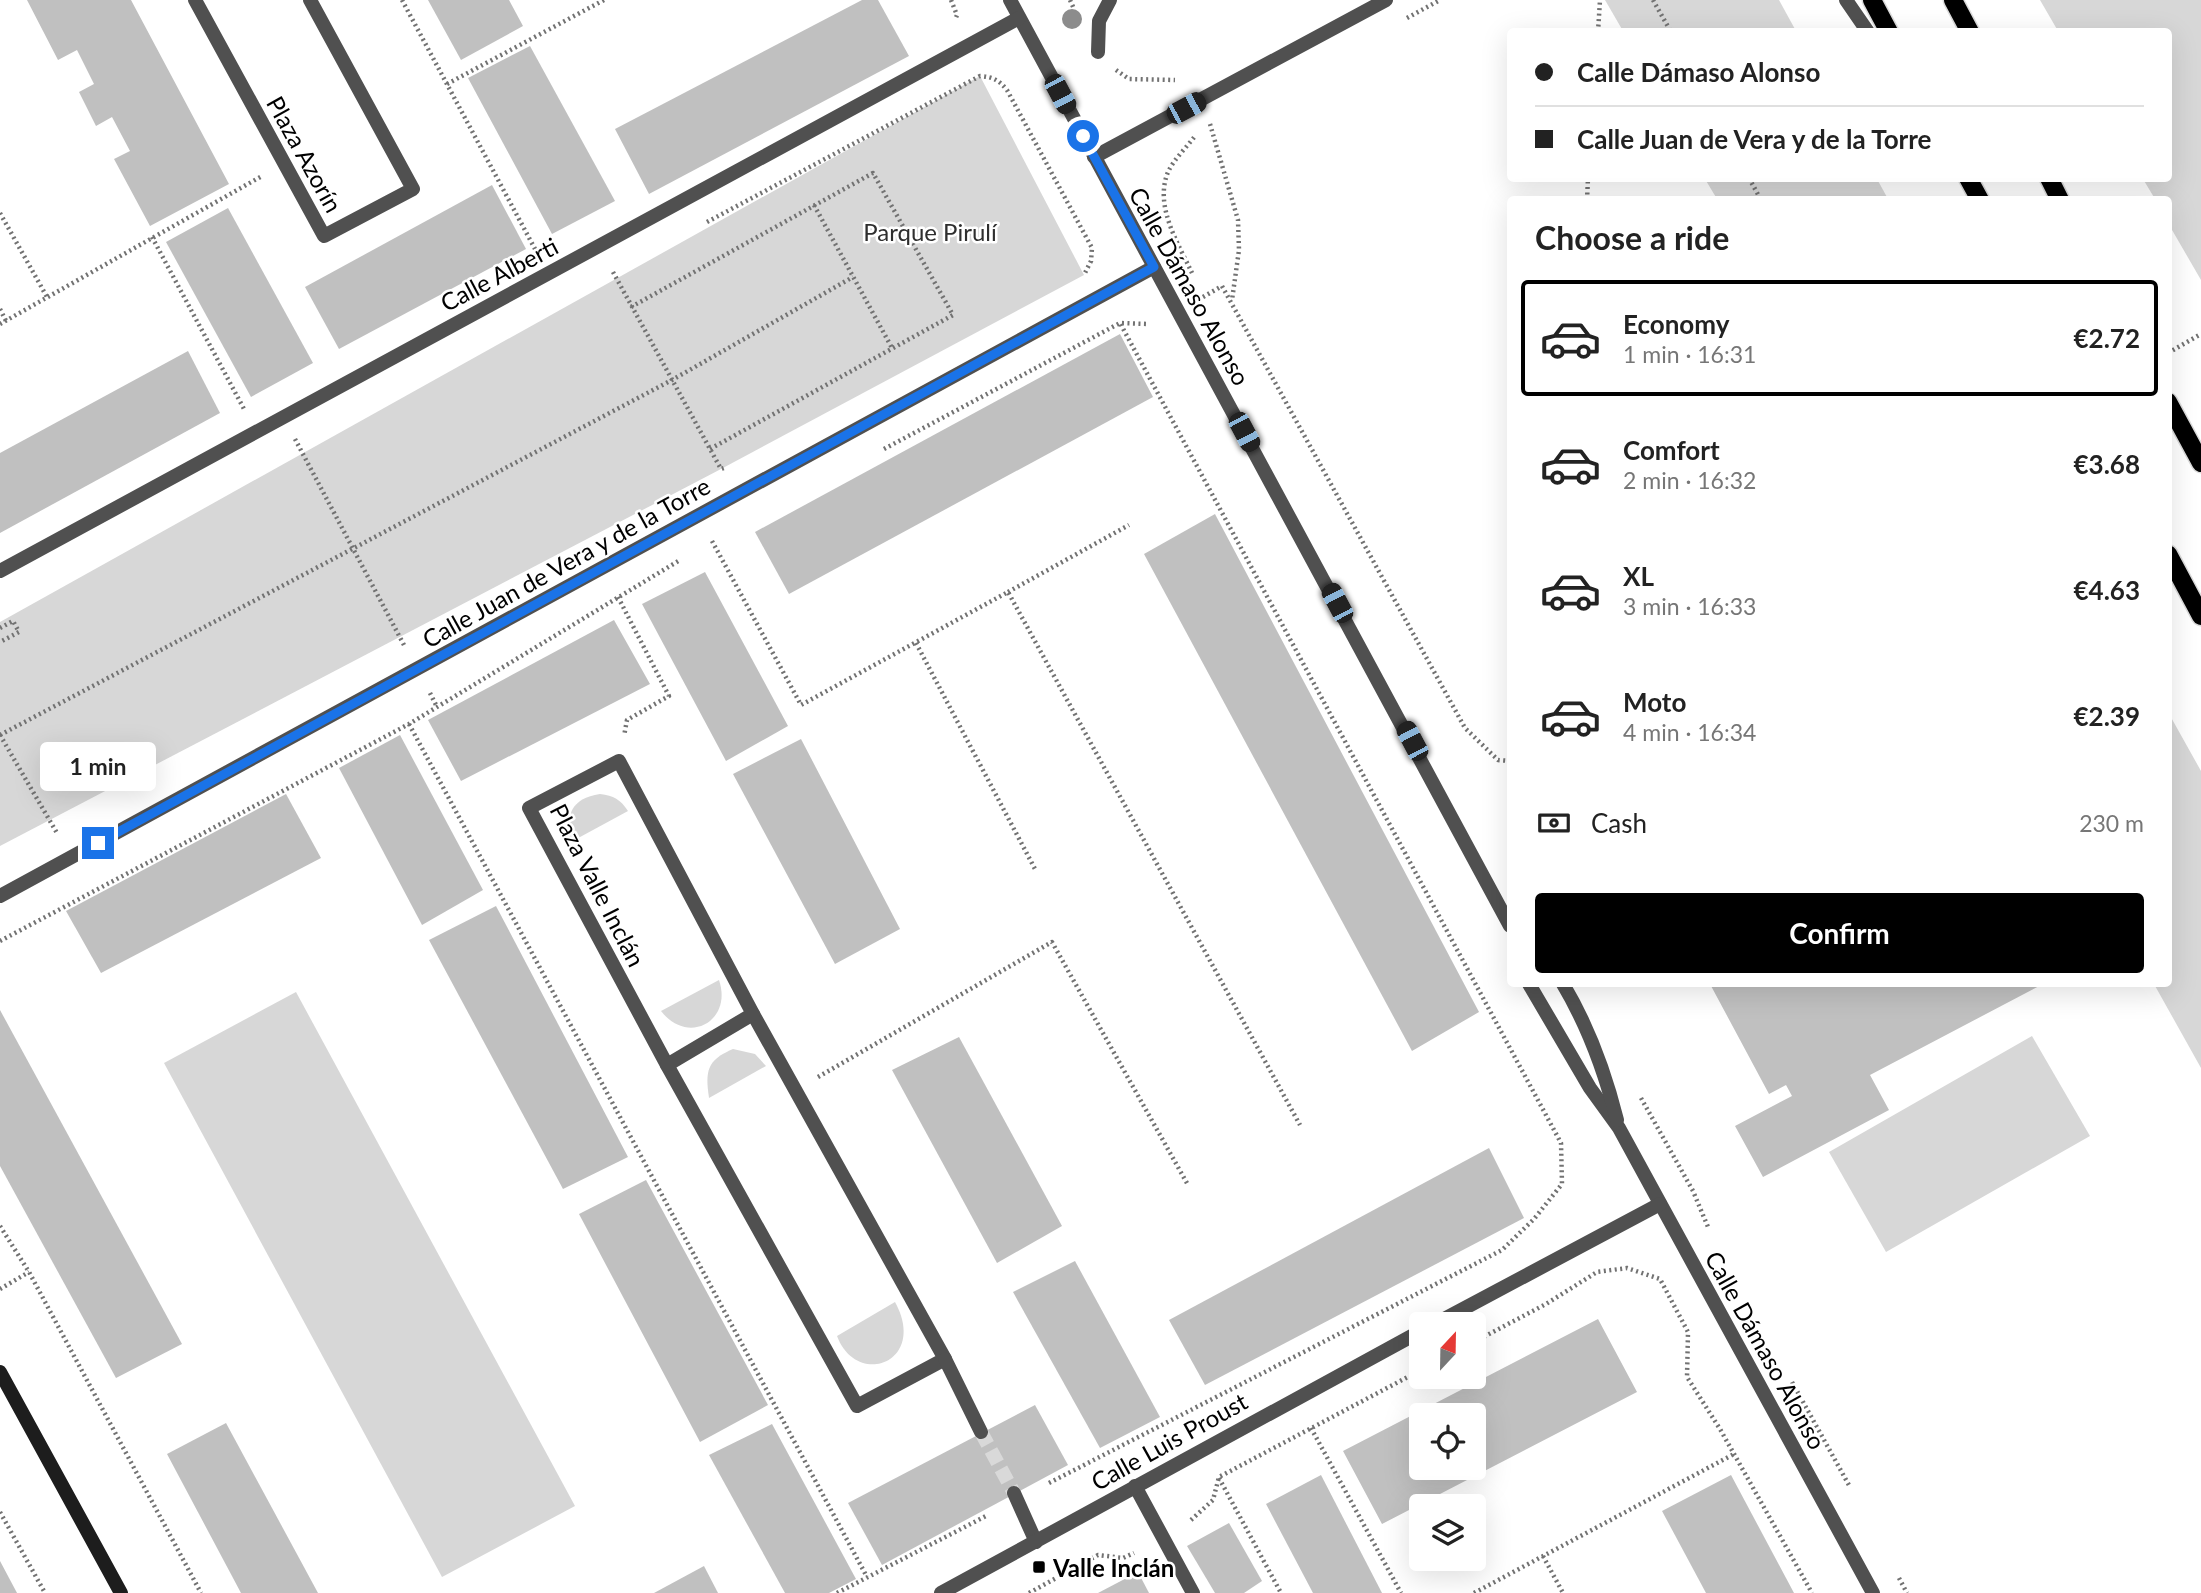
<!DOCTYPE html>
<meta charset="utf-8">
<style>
:root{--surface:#fff;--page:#f2f2f2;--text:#222;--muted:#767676;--line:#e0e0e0;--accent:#000}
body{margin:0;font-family:Lato,sans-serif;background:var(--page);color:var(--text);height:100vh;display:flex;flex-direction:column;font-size:26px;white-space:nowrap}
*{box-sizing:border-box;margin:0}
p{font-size:23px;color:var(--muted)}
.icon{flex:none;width:38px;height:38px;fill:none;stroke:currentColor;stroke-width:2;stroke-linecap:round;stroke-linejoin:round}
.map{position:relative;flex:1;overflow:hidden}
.panel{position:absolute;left:1507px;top:196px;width:665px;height:791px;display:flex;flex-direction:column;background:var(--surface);border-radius:7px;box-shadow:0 7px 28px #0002}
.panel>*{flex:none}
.top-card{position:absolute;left:1507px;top:28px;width:665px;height:154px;border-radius:7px;box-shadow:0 7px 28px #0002;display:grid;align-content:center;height:154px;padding:0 28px;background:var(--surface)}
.needle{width:46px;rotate:22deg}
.buttons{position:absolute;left:1409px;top:1312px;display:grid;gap:14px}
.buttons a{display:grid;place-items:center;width:77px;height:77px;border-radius:7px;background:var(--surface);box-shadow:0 7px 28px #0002;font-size:35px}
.end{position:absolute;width:32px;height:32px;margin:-16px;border:9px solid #1a73e8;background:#fff;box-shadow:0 0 0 4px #fff}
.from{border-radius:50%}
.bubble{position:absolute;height:49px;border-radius:7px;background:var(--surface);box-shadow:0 7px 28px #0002;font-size:23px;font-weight:700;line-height:49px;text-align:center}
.car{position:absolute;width:21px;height:42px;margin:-21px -10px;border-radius:9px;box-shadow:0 0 5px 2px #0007;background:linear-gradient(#222 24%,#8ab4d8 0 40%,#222 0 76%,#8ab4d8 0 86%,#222 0)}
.top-card b{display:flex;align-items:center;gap:24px;height:66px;font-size:26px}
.top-card b+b{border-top:2px solid var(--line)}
.top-card i{width:18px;height:18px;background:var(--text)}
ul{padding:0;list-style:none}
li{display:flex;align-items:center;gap:21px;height:116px;margin:0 14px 10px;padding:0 14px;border:4px solid transparent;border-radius:7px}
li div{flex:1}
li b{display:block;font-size:26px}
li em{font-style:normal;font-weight:700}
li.on{border-color:var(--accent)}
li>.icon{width:63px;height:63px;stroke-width:1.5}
h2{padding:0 28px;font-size:32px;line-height:84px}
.pay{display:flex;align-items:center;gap:18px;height:77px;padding:0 28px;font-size:26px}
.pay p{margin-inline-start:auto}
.button{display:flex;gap:14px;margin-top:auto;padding:14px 28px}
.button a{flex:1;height:80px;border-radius:7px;background:var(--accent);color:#fff;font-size:28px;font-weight:700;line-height:80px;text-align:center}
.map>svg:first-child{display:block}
.green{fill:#d7d7d7}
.building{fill:#c0c0c0;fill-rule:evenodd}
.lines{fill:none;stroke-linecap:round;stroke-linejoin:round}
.street-tunnel{stroke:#d9d9d9;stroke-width:14;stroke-dasharray:14 7;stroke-linecap:butt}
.primary-casing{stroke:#dbdbdb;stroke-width:21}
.path{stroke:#727272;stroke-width:4.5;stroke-dasharray:2 3.5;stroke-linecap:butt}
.street{stroke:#505050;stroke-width:14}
.secondary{stroke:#1d1d1d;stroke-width:14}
.primary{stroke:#000;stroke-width:18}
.tree{fill:#8c8c8c}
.route{stroke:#1a73e8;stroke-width:9}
.poi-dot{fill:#000;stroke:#fff;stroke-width:2.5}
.labels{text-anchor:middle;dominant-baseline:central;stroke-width:5;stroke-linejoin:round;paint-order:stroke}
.street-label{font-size:24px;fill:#000;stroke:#fff}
.park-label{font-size:24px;fill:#2e2e2e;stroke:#fff}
.poi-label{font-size:24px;font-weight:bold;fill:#000;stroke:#fff;text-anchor:start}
</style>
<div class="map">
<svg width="2201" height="1593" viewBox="0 0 2201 1593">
<rect width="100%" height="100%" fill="#fff"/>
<g class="green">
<polygon points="1605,0 1779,0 1796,31 1623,31"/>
<polygon points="2040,0 2201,0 2201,280 2168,223 2168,200 2155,199 2143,179 2168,178 2168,32 2058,31"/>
<polygon points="980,76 1084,275 721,469 0,846 0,622"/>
<polygon points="1705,179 1877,179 1888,199 1717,199"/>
<polygon points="2168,712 2201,771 2201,1068 2154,984 2168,984"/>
<path d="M600,794c14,2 20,5 28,17l-59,32c-4,-27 2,-45 31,-49z"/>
<path d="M719,980c14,41 -31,66 -58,31z"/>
<polygon points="296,992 575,1506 442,1577 164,1063"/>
<polygon points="2032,1036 2090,1136 1886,1252 1829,1152"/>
<path d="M733,1049l22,5 11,12 -57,32c-4,-27 -2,-38 24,-49z"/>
<path d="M895,1302c33,60 -38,87 -58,34z"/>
</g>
<g class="building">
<polygon points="27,0 131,0 229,184 150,226 114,159 130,151 112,117 96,126 79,92 94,84 77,50 58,60"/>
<polygon points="428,0 509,0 523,26 461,60"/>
<polygon points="862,0 878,0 909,56 649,194 615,129"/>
<polygon points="530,46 615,201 552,234 468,78"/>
<polygon points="492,185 526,249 339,349 305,287"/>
<polygon points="228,208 313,363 251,397 166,242"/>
<polygon points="1120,334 1153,397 789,594 755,532"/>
<polygon points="188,351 220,413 0,533 0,453"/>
<polygon points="1215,514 1479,1012 1412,1051 1144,554"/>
<polygon points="705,572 788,726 726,761 642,604"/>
<polygon points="614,620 650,684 461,781 428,720"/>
<polygon points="400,735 483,890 422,925 339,768"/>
<polygon points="801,739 900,929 835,964 733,774"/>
<polygon points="286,794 321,858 101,973 66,911"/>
<polygon points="496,906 628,1157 563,1189 429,940"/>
<polygon points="1710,984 2043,984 1870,1075 1889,1110 1763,1177 1735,1126 1792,1096 1786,1085 1769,1094"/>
<polygon points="0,1010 182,1344 116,1378 0,1166"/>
<polygon points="959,1037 1062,1226 997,1263 892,1070"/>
<polygon points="1489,1148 1524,1218 1205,1385 1169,1320"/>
<polygon points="646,1180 768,1405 700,1442 579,1214"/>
<polygon points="1075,1261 1160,1417 1100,1448 1013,1292"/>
<path d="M1598,1319l39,73 -255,132 -39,-73zM1421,1416h53v52h-53z"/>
<polygon points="1035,1405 1068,1465 882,1565 848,1503"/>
<polygon points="226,1423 318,1593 241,1593 167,1454"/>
<polygon points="772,1424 856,1579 829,1593 785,1593 709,1455"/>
<polygon points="1321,1475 1382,1593 1313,1593 1266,1504"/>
<polygon points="1731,1475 1794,1593 1706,1593 1662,1511"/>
<polygon points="1229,1523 1262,1581 1244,1593 1215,1593 1187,1546"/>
<polygon points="0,1561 17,1593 0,1593"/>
<polygon points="704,1566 718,1593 654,1593"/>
<polygon points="1138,1572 1149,1593 1098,1593"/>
</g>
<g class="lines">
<polyline class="street-tunnel" points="981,1432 1014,1493"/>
<defs>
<g id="primary">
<polyline points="1872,0 1889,32"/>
<polyline points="1953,0 1970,32"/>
<polyline points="1968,178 1980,200"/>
<polyline points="2049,178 2060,200"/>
<polyline points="2168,402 2201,463"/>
<polyline points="2168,554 2201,616"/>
</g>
</defs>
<use href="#primary" class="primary-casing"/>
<g class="path">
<polyline points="402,0 535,249"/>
<polyline points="951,0 957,15 955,20"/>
<polyline points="1070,0 1074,9"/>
<polyline points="1653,0 1671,32"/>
<polyline points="1407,18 1440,0"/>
<polyline points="1598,32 1600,0"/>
<polyline points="1116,70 1129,79 1175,80"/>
<polyline points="447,84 604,0"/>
<polyline points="1210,124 1238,220 1239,250 1232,300"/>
<polyline points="1749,178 1761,200"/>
<polyline points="1587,200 1588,178"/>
<polyline points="814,205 892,348"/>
<polyline points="0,213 47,297"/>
<path d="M707,222l273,-146c13,1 19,4 27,14l85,158 -1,13 -6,12"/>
<polyline points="152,237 244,409"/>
<polyline points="613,272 721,469 724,468"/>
<path d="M1192,273c-14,-30 -38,-67 -24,-101 6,-13 19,-25 27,-36"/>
<polyline points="1203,297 1222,286 1465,728 1498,760 1510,761"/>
<polyline points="631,307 873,173 953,315 710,449"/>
<polyline points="0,309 6,321"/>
<polyline points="0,324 262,176"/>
<polyline points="2168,353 2201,334"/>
<polyline points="295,439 404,645"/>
<polyline points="884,449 1120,323 1149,324"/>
<polyline points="712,541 801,705 1008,592 1300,1125"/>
<polyline points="1008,592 1129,525"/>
<polyline points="618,597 669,696 627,720 624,736"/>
<polyline points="0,628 13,621 19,632 0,642"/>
<polyline points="916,643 1035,869"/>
<polyline points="430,693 437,707"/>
<polyline points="409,724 867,1577"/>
<polyline points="0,735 672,380 853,277"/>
<polyline points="0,735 57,833"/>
<polyline points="0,941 409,724 680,560"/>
<polyline points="818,1077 1052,942 1188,1185"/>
<polyline points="1641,1098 1693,1191 1708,1227"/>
<polyline points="0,1226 29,1272 201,1593"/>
<polyline points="0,1289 29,1272"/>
<polyline points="1474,1342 1546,1304 1597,1272 1627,1268 1660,1279 1688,1332 1687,1377 1720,1429 1812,1593"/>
<polyline points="1792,1382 1850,1487"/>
<polyline points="1311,1428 1401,1593"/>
<polyline points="1219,1478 1281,1593"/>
<polyline points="1049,1483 1502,1250 1534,1219 1562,1184 1561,1143 1120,323"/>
<polyline points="0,1512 45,1593"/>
<polyline points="1191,1520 1213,1500 1219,1477 1421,1370"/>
<polyline points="1543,1556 1563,1593"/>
<polyline points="1899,1578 1907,1593"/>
<polyline points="837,1593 986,1516"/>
<polyline points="1029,1593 1098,1555 1123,1558 1134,1553"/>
<polyline points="1474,1593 1734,1454"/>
</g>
<g class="street">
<polyline points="195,0 324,236 413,189 310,0"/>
<polyline points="1010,0 1510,926"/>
<polyline points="1846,0 1868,32"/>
<polyline points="1098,52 1099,21 1110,0"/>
<polyline points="1094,157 1386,0"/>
<polyline points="0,571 1019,18"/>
<polygon points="619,761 753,1014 945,1359 857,1406 667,1065 529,808"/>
<polyline points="0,896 1154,267"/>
<polyline points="1529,984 1590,1088 1619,1128 1873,1593"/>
<path d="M1563,984c25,42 42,88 54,136"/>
<polyline points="667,1065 753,1014"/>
<polyline points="1433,1325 1660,1204"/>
<polyline points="945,1359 981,1432"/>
<polyline points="1135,1486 1193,1593"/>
<polyline points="1014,1493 1036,1542"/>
<polyline points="941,1593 1421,1331"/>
</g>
<polyline class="secondary" points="0,1372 121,1593"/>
<use href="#primary" class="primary"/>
</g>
<circle class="tree" cx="1072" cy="19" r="10"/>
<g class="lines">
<polyline class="route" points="98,843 1154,267 1083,136"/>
</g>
<rect class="poi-dot" x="1032" y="1560" width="14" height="14" rx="3.5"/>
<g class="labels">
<g class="street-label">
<text transform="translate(305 154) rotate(61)">Plaza Azorín</text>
<text transform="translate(499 274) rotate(-28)">Calle Alberti</text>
<text transform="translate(1190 286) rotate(61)">Calle Dámaso Alonso</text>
<text transform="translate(566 562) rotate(-29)">Calle Juan de Vera y de la Torre</text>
<text transform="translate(598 885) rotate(63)">Plaza Valle Inclán</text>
<text transform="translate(1766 1350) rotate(61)">Calle Dámaso Alonso</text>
<text transform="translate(1169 1441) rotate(-29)">Calle Luis Proust</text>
</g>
<g class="park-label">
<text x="930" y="231">Parque Pirulí</text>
</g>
<g class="poi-label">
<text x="1053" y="1567">Valle Inclán</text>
</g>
</g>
</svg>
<div class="buttons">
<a><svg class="needle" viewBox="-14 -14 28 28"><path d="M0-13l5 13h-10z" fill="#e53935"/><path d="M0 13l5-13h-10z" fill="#767676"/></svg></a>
<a><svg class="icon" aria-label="locate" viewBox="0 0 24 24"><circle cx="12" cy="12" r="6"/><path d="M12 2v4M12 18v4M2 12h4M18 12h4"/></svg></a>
<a><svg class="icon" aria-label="layers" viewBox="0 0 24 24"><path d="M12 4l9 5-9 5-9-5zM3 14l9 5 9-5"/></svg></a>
</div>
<i class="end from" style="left:1083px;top:136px"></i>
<i class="end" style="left:98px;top:843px"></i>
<div class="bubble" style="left:40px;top:742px;width:116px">1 min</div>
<i class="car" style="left:1060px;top:94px;rotate:152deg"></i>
<i class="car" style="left:1186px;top:108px;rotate:62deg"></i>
<i class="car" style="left:1244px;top:432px;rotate:152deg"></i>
<i class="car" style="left:1337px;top:603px;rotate:332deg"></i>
<i class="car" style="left:1412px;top:741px;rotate:332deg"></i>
<div class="top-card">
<b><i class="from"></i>Calle Dámaso Alonso</b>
<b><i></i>Calle Juan de Vera y de la Torre</b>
</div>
<section class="panel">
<h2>Choose a ride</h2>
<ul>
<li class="on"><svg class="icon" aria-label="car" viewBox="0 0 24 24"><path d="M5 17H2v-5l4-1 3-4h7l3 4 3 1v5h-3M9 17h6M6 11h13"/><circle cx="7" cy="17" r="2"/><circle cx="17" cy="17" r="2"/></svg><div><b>Economy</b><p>1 min · 16:31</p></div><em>€2.72</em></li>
<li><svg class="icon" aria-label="car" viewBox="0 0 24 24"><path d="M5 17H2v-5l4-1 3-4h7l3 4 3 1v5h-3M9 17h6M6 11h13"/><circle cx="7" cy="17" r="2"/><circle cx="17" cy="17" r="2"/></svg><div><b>Comfort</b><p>2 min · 16:32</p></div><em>€3.68</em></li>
<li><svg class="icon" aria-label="car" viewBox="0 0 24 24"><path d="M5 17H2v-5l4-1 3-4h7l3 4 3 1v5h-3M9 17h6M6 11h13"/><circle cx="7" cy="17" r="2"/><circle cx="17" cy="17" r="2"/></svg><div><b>XL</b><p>3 min · 16:33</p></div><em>€4.63</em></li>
<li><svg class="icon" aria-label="car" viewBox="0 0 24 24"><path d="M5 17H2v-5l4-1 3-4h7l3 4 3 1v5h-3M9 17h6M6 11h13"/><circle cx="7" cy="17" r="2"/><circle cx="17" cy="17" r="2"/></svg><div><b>Moto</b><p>4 min · 16:34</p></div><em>€2.39</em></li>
</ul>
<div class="pay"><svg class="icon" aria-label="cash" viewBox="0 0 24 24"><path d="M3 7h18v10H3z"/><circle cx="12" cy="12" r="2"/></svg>Cash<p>230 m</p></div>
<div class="button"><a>Confirm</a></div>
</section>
</div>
